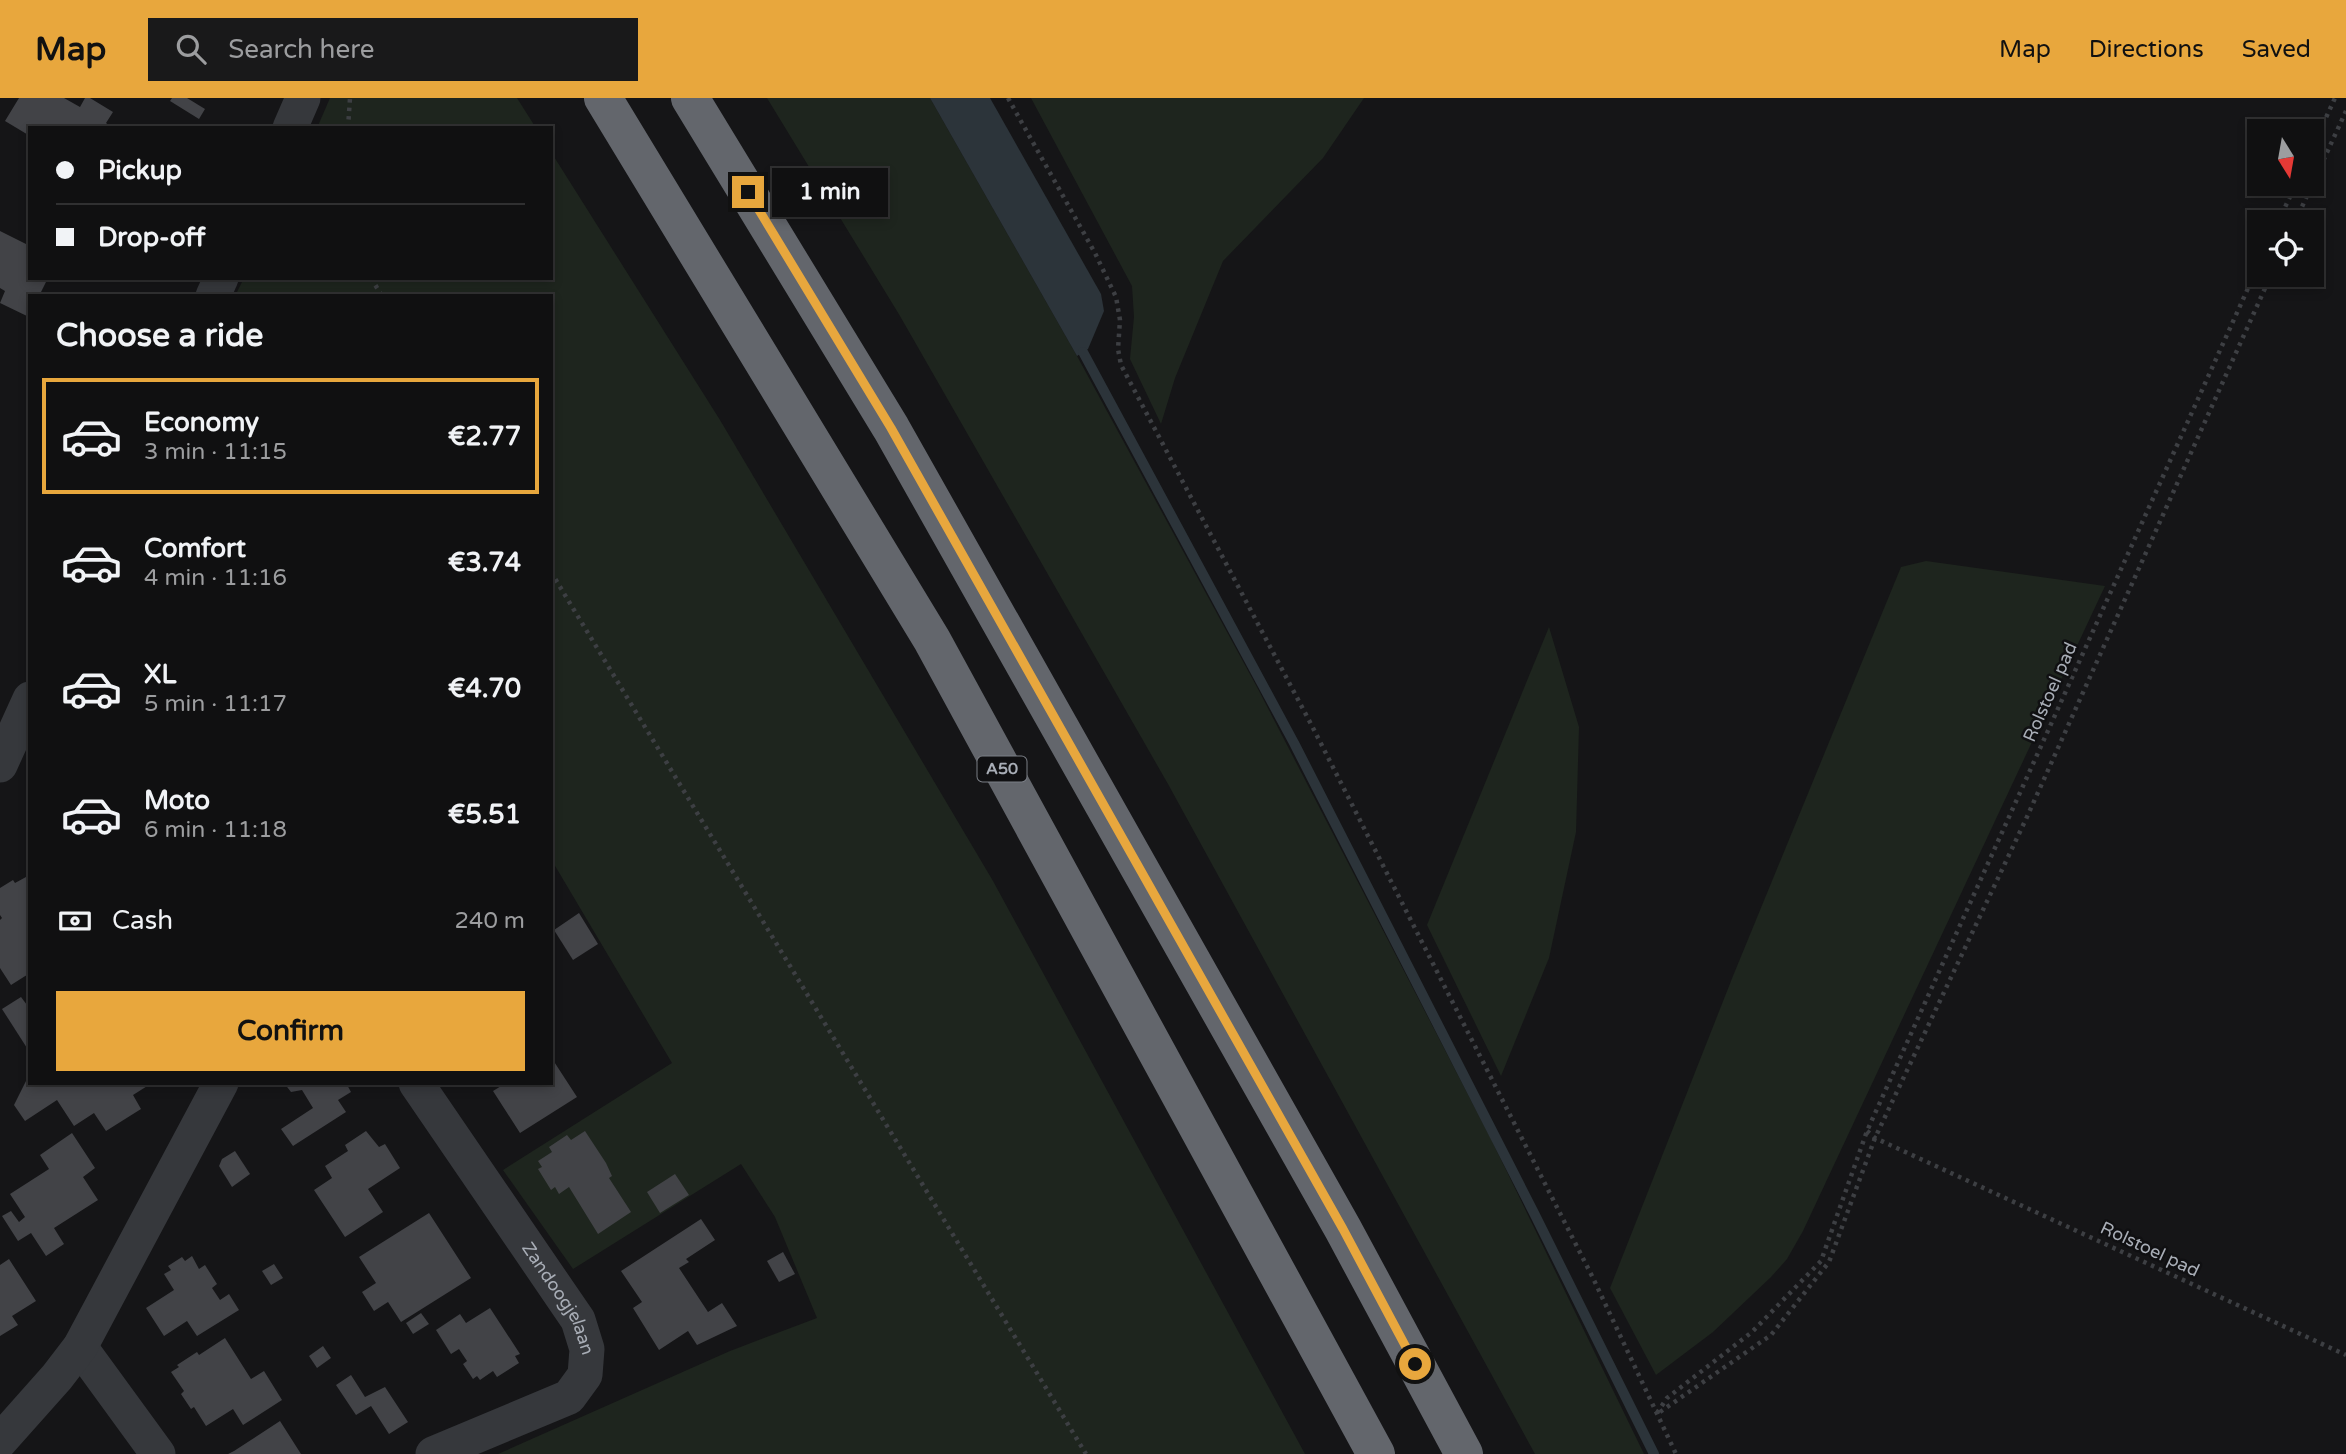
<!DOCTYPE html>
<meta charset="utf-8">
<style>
:root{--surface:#101011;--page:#19191a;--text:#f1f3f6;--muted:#9c9d9f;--line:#303031;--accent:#e8a73d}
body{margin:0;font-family:"Varela Round",sans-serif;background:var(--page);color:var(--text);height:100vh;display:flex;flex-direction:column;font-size:26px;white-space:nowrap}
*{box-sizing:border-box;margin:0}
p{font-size:23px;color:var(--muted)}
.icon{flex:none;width:38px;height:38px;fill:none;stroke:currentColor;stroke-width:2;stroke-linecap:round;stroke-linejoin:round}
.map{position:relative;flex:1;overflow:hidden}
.drawer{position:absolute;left:28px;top:196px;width:525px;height:791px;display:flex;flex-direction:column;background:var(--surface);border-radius:0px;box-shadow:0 4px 10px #0003,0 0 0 2px var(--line)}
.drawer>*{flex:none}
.banner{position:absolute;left:28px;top:28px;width:525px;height:154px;border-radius:0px;box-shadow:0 4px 10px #0003,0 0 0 2px var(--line);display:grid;align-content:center;height:154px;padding:0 28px;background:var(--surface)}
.needle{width:46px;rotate:169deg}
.controls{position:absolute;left:2247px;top:21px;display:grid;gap:14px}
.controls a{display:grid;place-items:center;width:77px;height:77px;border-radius:0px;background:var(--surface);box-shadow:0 4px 10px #0003,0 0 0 2px var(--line);font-size:35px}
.end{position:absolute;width:32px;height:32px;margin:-16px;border:9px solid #e8a73d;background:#111;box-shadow:0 0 0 4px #111}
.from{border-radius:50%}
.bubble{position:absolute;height:49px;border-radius:0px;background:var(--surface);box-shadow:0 4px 10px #0003,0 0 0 2px var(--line);font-size:23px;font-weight:800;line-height:49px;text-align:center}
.banner b{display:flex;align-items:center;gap:24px;height:66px;font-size:26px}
.banner b+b{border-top:2px solid var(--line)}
.banner i{width:18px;height:18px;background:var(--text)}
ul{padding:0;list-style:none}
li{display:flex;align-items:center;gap:21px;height:116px;margin:0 14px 10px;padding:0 14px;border:4px solid transparent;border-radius:0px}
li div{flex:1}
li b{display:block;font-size:26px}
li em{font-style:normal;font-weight:800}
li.selected{border-color:var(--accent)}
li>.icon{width:63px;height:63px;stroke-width:1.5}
h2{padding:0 28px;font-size:32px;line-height:84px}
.pay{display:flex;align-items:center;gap:18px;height:77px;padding:0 28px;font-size:26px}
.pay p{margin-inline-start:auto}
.primary-button{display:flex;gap:14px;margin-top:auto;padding:14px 28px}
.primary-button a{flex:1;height:80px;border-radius:0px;background:var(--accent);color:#111;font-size:28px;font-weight:800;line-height:80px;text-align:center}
header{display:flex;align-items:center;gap:42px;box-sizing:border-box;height:98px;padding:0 35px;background:var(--accent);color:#111}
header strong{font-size:33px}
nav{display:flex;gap:38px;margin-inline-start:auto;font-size:24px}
.search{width:490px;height:63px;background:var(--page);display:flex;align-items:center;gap:18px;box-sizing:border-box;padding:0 24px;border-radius:0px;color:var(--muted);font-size:26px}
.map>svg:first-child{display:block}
.green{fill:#1e251e}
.water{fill:#2c343a}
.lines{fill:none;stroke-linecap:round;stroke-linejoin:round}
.stream{stroke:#2c343a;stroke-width:10}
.building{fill:#424347}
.path{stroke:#3d3f43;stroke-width:4.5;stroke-dasharray:3.5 5;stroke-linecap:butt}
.minor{stroke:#36383c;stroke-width:35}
.motorway{stroke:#63666c;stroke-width:38}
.route{stroke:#e8a73d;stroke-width:9}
.labels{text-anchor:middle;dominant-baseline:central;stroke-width:5;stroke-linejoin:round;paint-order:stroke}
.shield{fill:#101012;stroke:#7a7e85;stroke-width:2}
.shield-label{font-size:16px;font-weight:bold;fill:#a8adb6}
.street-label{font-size:18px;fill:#a8adb6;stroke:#101012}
</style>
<header>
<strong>Map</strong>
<div class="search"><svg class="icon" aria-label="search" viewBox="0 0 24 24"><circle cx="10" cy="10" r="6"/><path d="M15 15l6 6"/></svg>Search here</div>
<nav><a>Map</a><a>Directions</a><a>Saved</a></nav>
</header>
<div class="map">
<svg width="2346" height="1356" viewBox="0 0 2346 1356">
<rect width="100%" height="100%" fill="#151517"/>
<g class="green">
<polygon points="330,0 517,0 536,30 317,30"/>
<polygon points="767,0 930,0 1077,258 1258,591 1490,1039 1644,1356 1535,1356 1168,686 900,218"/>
<polygon points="1031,0 1364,0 1323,60 1223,163 1175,280 1161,326 1130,261 1134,219 1132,188"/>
<polygon points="551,54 720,322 993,783 1305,1356 498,1356 730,1253 817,1220 775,1119 741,1066 573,1171 503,1072 672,965 551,761 551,198 235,198 244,180 551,180"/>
<polygon points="1926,463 2105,488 1803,1133 1787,1161 1771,1179 1713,1234 1656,1277 1610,1190 1733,878 1901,469"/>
<polygon points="1549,529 1579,629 1576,734 1549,860 1501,978 1427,827"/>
</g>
<polygon class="water" points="930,0 990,0 1101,196 1104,213 1088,251 1077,258"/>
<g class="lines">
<polyline class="stream" points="1083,254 1294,645 1534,1115 1654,1356"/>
</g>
<g class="building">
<polygon points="19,0 64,0 80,9 85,0 90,0 113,14 106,25 112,30 30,30 30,38 5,23"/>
<polygon points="172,0 187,0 205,11 199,21 170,3"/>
<polygon points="0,133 30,148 30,180 48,180 39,198 30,198 29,219 0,205 5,193 0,190"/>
<polygon points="26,779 30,785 30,875 11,887 0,870 0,822 2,820 0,817 0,790 13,782 15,785"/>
<polygon points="579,815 598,846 573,862 554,832"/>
<polygon points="21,899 30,911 30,948 27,950 2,911"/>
<polygon points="551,959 577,999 520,1035 493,993 506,985 551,985"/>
<polygon points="30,975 30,985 152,985 133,997 141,1011 106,1033 94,1015 74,1028 57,1002 25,1023 14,1007"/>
<polygon points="284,985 346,985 351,994 338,1002 346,1014 293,1048 281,1031 313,1010 302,992 291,994"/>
<polygon points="366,1033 379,1049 385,1046 400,1070 368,1091 383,1114 345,1139 314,1092 332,1080 325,1068 348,1053 345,1047"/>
<polygon points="585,1033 606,1065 612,1078 609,1080 631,1114 598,1136 569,1089 559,1096 555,1089 551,1092 538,1071 542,1069 538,1063 552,1054 549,1049 567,1037 571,1042"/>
<polygon points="72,1035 95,1070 83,1079 98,1102 54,1130 64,1146 46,1158 31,1135 18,1143 2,1118 11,1113 19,1124 25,1119 10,1096 49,1071 40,1057"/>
<polygon points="235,1053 250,1076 232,1089 219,1068 222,1061"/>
<polygon points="675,1076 689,1097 660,1115 647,1094"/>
<polygon points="429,1115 471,1180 401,1224 388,1204 374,1213 362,1194 376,1185 359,1159"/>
<polygon points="701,1121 715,1142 686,1161 689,1164 679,1170 708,1214 722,1205 737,1228 697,1247 688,1233 659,1252 633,1210 642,1204 621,1173"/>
<polygon points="783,1154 795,1176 779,1184 767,1163"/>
<polygon points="192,1158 199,1171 205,1167 217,1186 212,1190 220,1202 229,1196 239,1212 197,1238 187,1223 164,1238 146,1210 174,1192 164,1176 171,1172 168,1168 182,1159 185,1163"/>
<polygon points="9,1161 36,1203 12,1218 18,1227 0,1238 0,1167"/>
<polygon points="274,1166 283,1180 271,1187 262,1173"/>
<polygon points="490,1210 520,1256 515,1258 519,1265 497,1279 493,1273 480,1282 477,1278 473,1281 463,1266 467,1263 459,1251 451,1256 436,1232 460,1216 466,1225"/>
<polygon points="421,1215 429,1226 413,1236 406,1225"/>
<polygon points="225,1240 251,1281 264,1273 282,1302 243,1327 233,1311 206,1328 194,1309 191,1311 181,1296 184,1293 171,1274 179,1269 177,1267 197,1254 199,1257"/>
<polygon points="323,1248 331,1260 317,1270 309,1258"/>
<polygon points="351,1277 365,1299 385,1289 408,1324 389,1336 371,1308 356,1317 336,1287"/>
<polygon points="280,1323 301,1356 228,1356 234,1353"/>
</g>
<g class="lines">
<g class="path">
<polyline points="1008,0 1095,155 1116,199 1120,222 1118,251 1121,267 1312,628 1593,1180 1676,1356"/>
<polyline points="348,30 350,0"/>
<polyline points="2312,50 2335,0"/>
<polyline points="2278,124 2296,86"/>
<polyline points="2295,124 2346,13"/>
<polyline points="371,180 382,198"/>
<polyline points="551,474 1086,1356"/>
<polyline points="1867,1033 1875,1040 2346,1257"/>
<polyline points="1660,1314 1771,1237 1829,1164 1875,1040 2026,721 2271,177"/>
<polyline points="1657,1315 1667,1300 1752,1234 1821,1163 1867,1033 2259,166"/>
</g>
<g class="minor">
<polyline points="290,30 303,0"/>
<polyline points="213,198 221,180"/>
<polyline points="0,667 30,601"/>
<path id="s1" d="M416,985l162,237 9,29 -2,26 -16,22 -136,57"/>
<polyline points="80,1249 158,1356"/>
<polyline points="0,1343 57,1279 80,1249 221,985"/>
</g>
<g class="motorway">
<polyline points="603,0 932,542 1376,1356"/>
<polyline points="690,0 891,330 1343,1131 1464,1356"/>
</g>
</g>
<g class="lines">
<polyline class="route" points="748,94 891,330 1343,1131 1415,1266"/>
</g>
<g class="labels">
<rect class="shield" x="977.5" y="658.5" width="49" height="25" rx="5"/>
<g class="shield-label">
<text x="1002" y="671">A50</text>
</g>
<g class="street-label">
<text transform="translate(2050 594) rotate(-66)">Rolstoel pad</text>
<text transform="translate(2150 1151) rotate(25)">Rolstoel pad</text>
<text stroke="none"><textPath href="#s1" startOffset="259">Zandoogjelaan</textPath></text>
</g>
</g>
</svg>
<div class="controls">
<a><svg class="needle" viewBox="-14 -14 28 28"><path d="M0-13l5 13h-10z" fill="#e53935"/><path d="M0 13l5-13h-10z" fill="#9c9d9f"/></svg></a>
<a><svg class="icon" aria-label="locate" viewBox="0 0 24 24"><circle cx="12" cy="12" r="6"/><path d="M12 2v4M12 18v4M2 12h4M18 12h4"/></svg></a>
</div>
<i class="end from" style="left:1415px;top:1266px"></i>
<i class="end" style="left:748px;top:94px"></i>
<div class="bubble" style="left:772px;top:70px;width:116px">1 min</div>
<div class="banner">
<b><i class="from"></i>Pickup</b>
<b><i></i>Drop-off</b>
</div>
<section class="drawer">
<h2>Choose a ride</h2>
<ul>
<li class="selected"><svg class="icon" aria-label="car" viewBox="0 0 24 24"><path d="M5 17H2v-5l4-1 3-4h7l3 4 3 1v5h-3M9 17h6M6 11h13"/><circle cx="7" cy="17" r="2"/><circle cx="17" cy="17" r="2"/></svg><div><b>Economy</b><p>3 min · 11:15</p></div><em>€2.77</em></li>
<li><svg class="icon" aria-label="car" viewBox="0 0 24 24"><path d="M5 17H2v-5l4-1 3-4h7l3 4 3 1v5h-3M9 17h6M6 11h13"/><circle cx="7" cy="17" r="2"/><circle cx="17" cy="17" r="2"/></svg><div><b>Comfort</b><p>4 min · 11:16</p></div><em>€3.74</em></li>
<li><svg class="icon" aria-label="car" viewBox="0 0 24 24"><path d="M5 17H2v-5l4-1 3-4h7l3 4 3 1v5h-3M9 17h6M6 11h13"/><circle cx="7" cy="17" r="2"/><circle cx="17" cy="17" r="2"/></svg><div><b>XL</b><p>5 min · 11:17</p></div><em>€4.70</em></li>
<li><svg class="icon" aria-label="car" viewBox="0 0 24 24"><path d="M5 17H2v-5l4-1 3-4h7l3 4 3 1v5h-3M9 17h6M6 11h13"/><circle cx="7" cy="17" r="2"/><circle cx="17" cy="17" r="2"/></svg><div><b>Moto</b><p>6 min · 11:18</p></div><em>€5.51</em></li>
</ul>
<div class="pay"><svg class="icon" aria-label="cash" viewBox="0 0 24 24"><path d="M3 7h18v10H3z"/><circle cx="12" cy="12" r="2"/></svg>Cash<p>240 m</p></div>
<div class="primary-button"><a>Confirm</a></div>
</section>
</div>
